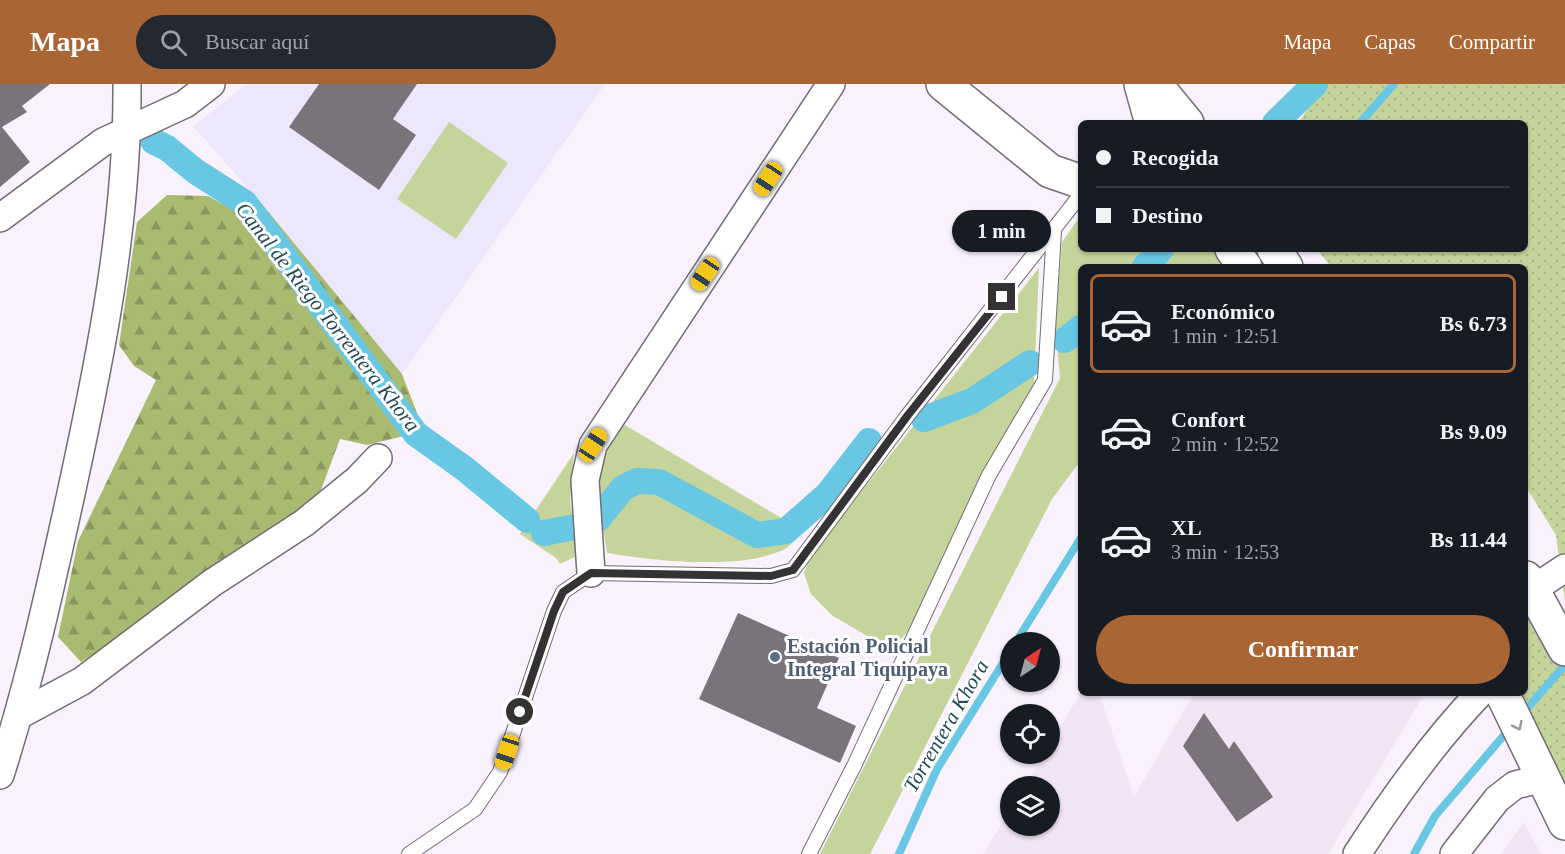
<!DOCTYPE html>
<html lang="es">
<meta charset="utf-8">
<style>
:root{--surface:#171b24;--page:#242831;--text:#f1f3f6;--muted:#9ea1a6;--line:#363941;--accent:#a96634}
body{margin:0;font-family:Georgia,serif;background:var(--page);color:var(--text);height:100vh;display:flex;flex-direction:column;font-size:22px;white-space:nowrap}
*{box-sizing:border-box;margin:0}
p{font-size:20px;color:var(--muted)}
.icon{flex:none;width:33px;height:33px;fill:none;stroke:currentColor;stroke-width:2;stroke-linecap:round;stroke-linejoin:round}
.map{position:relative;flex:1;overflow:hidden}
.panel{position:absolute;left:1078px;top:180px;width:450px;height:432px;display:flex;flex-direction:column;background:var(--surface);border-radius:9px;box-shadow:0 2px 4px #0004}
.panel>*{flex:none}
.banner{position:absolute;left:1078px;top:36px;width:450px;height:132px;border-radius:9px;box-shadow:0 2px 4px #0004;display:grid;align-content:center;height:132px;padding:0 18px;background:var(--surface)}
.needle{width:39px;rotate:36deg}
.fabs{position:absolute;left:1000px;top:548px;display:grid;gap:12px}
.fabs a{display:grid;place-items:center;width:60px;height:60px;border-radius:50%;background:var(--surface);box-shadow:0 2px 4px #0004;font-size:30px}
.end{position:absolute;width:27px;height:27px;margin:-14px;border:8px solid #353236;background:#fff;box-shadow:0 0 0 3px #fff}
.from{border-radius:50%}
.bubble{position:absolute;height:42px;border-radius:21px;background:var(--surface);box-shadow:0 2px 4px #0004;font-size:20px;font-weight:700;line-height:42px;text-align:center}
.car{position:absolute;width:18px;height:36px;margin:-18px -9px;border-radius:8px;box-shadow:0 0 4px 2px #0007;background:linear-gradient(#f5c518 24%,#345 0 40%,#f5c518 0 76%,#345 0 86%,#f5c518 0)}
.banner b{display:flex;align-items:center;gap:21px;height:57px;font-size:22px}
.banner b+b{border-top:2px solid var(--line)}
.banner i{width:15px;height:15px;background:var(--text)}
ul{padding:10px 0 0;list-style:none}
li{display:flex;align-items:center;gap:18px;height:99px;margin:0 12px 9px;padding:0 6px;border:3px solid transparent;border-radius:9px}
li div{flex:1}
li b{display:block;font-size:22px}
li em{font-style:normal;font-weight:700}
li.current{border-color:var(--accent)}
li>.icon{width:54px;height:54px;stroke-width:1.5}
.action{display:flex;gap:12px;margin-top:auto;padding:12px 18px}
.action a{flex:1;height:69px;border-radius:36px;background:var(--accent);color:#fff;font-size:24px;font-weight:700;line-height:69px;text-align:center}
header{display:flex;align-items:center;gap:36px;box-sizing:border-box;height:84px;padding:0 30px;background:var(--accent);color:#fff}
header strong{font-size:28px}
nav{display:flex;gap:33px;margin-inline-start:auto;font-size:21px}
.search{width:420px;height:54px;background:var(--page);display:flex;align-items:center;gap:15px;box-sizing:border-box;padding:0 21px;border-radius:33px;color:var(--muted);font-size:22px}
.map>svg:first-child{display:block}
.built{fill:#f1e5f5}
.education{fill:#ede7fd}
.grass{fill:#c5d49b}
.forest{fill:url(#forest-firs)}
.park{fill:url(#park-dots)}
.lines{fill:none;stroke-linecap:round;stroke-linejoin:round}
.stream{stroke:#68c8e3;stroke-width:8}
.canal{stroke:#68c8e3;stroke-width:26}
.building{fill:#7a737c}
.lane-casing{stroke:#726c75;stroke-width:16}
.street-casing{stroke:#726c75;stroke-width:30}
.secondary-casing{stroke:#726c75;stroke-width:36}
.primary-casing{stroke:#726c75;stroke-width:36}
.lane{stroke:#fff;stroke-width:14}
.street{stroke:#fff;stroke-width:27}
.secondary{stroke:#fff;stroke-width:33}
.primary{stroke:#fff;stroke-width:33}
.oneway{stroke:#9a989a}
.route{stroke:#353236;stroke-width:8}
.service-dot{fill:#5c6f8a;stroke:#fff;stroke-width:2}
.labels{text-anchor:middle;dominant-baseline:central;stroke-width:6;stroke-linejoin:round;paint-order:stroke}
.service-label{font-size:20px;font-weight:bold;fill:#4e5e75;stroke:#fff;text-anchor:start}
.water-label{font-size:21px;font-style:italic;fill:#1e4955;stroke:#fff}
</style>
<header>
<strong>Mapa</strong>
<div class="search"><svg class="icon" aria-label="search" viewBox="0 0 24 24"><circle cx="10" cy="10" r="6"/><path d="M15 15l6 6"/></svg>Buscar aquí</div>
<nav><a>Mapa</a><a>Capas</a><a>Compartir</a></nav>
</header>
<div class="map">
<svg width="1565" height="770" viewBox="0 0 1565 770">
<defs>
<pattern id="forest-firs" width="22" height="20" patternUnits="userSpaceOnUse" patternTransform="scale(1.5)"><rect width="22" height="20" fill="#a9ba71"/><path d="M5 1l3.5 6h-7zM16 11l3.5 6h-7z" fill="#8a985e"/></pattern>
<pattern id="park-dots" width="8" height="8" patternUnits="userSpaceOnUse" patternTransform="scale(1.5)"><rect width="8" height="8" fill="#c5d49b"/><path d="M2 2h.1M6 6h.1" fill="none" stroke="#aab686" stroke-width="1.8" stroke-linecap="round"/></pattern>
</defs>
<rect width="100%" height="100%" fill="#f9f2fc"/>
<g class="built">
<polygon points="1081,608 1099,609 1134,713 1194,609 1425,609 1328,770 983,770 1011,725 1011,741 1050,741 1050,702 1025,702 1045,669 1050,669 1050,660"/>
<polygon points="1524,738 1541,770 1501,770"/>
</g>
<polygon class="education" points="247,0 605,0 402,290 261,119 193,42"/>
<g class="grass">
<polygon points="449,38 508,79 456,155 397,115"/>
<polygon points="1081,131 1082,165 1221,165 1228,178 1223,183 1082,183 1081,376 1052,415 870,770 820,770 1060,294 1055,242 1062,158"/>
<polygon points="1039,184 1034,301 914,541 897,559 874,556 833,532 811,510 804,489 810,472"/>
<path d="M620,338l183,109c-6,6 -13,16 -20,19 -44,20 -129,11 -176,3l-11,-70 5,-31z"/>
<polygon points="574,369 570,417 579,471 560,480 556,474 520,450"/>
</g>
<polygon class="forest" points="167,111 208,112 239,129 261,119 402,290 424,347 367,361 340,355 318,414 131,546 81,578 58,553 78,457 156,296 134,282 119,261 137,138"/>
<g class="park">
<polygon points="1325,0 1565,0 1565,517 1556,451 1526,403 1526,183 1331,183 1317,165 1526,165 1526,39 1298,39"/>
<polygon points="1526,508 1565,581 1565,708 1517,609 1526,609"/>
</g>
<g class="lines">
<g class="stream">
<polyline points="1360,39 1394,0"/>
<polyline points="1016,558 1082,452"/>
<polyline points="1522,630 1565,581"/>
<polyline points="899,770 937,685 1011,566"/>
<polyline points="1414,770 1435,732 1511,643"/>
</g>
<g class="canal">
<polyline points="1275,39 1315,0"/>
<polyline points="153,57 167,64 195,87 245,119 416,350 465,385 527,436"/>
<polyline points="1145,183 1161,165"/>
<polyline points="1065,256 1082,243"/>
<polyline points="924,335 972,317 1030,279"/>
<polyline points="598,435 623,404 637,397 659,398 757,451 786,447 828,410 869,357"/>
<polyline points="544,449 580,442"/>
</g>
</g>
<g class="building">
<polygon points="0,0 50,0 22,22 27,28 2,43 30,78 0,103"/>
<polygon points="319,0 417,0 393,35 416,51 379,106 289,43"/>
<polygon points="738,529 839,574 817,624 856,642 840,679 699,615"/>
<polygon points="1204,629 1229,665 1234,657 1273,713 1237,738 1183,662"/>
</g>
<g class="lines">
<defs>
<g id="lane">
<polyline points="409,770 475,725 500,688 554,527 563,508 591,489 771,492 793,486 908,331 1082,109"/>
<polyline points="809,770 854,682 989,391 1045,296 1054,147"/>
</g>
<g id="street">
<polyline points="0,134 103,58 185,20 211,0"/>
<polyline points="591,489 585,396 593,361 831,0"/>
<polyline points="1532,506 1565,484"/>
<polyline points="19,631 82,597 212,499 304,439 357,396 378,374"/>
<path d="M0,691c30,-94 51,-190 72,-286 29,-134 56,-268 55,-405"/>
<path d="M1357,770c37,-57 76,-112 123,-161"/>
<polyline points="1454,770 1497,715 1515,701 1544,694"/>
</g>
<polyline id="secondary" points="943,0 1050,87 1082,98"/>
<g id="primary">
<polyline points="1141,0 1149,29 1156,39"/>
<polyline points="1155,0 1187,39"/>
<polyline points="1232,165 1245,183"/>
<polyline points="1274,165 1286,183"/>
<polyline points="1526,494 1565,565"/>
<polyline points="1502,609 1565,739"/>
</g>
</defs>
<use href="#lane" class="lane-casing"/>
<use href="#street" class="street-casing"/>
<use href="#secondary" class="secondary-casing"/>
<use href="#primary" class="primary-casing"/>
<use href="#lane" class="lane"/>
<use href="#street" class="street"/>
<use href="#secondary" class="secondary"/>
<use href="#primary" class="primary"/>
</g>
<defs><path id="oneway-chevron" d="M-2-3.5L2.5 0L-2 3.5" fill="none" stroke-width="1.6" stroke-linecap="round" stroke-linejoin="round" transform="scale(1.5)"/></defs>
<use class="oneway" href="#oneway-chevron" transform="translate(1518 642) rotate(64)"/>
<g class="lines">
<polyline class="route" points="520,628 554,527 563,508 591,489 771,492 793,486 908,331 1002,213"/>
</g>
<circle class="service-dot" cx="775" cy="573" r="6"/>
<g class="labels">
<g class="service-label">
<text x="787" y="562">Estación Policial<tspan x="787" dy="23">Integral Tiquipaya</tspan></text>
</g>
<g class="water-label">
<text transform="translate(328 233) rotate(52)">Canal de Riego Torrentera Khora</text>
<text transform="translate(946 642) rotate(-60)">Torrentera Khora</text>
</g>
</g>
</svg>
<div class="fabs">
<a><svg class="needle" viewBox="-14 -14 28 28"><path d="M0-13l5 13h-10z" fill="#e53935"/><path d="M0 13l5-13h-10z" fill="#9ea1a6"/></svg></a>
<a><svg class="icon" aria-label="locate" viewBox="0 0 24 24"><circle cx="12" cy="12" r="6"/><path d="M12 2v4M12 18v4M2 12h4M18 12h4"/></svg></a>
<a><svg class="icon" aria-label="layers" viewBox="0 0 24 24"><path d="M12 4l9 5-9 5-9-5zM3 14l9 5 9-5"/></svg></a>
</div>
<i class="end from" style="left:520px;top:628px"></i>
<i class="end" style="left:1002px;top:213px"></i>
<div class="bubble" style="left:952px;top:126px;width:99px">1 min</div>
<i class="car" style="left:768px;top:95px;rotate:213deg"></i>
<i class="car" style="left:705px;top:190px;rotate:214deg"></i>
<i class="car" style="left:593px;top:361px;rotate:33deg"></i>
<i class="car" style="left:507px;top:668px;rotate:198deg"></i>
<div class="banner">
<b><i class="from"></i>Recogida</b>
<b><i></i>Destino</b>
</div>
<section class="panel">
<ul>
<li class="current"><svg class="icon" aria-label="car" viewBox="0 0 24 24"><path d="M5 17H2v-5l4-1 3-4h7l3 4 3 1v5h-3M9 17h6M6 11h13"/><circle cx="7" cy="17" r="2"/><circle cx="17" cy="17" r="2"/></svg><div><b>Económico</b><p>1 min · 12:51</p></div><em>Bs 6.73</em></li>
<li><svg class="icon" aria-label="car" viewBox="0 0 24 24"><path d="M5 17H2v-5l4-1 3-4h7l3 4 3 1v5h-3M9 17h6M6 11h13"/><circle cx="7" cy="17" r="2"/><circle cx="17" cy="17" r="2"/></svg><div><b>Confort</b><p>2 min · 12:52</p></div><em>Bs 9.09</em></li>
<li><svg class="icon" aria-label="car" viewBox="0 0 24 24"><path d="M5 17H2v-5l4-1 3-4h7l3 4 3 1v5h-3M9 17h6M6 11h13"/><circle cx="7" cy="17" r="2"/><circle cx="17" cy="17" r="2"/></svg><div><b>XL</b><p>3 min · 12:53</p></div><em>Bs 11.44</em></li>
</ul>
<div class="action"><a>Confirmar</a></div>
</section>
</div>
